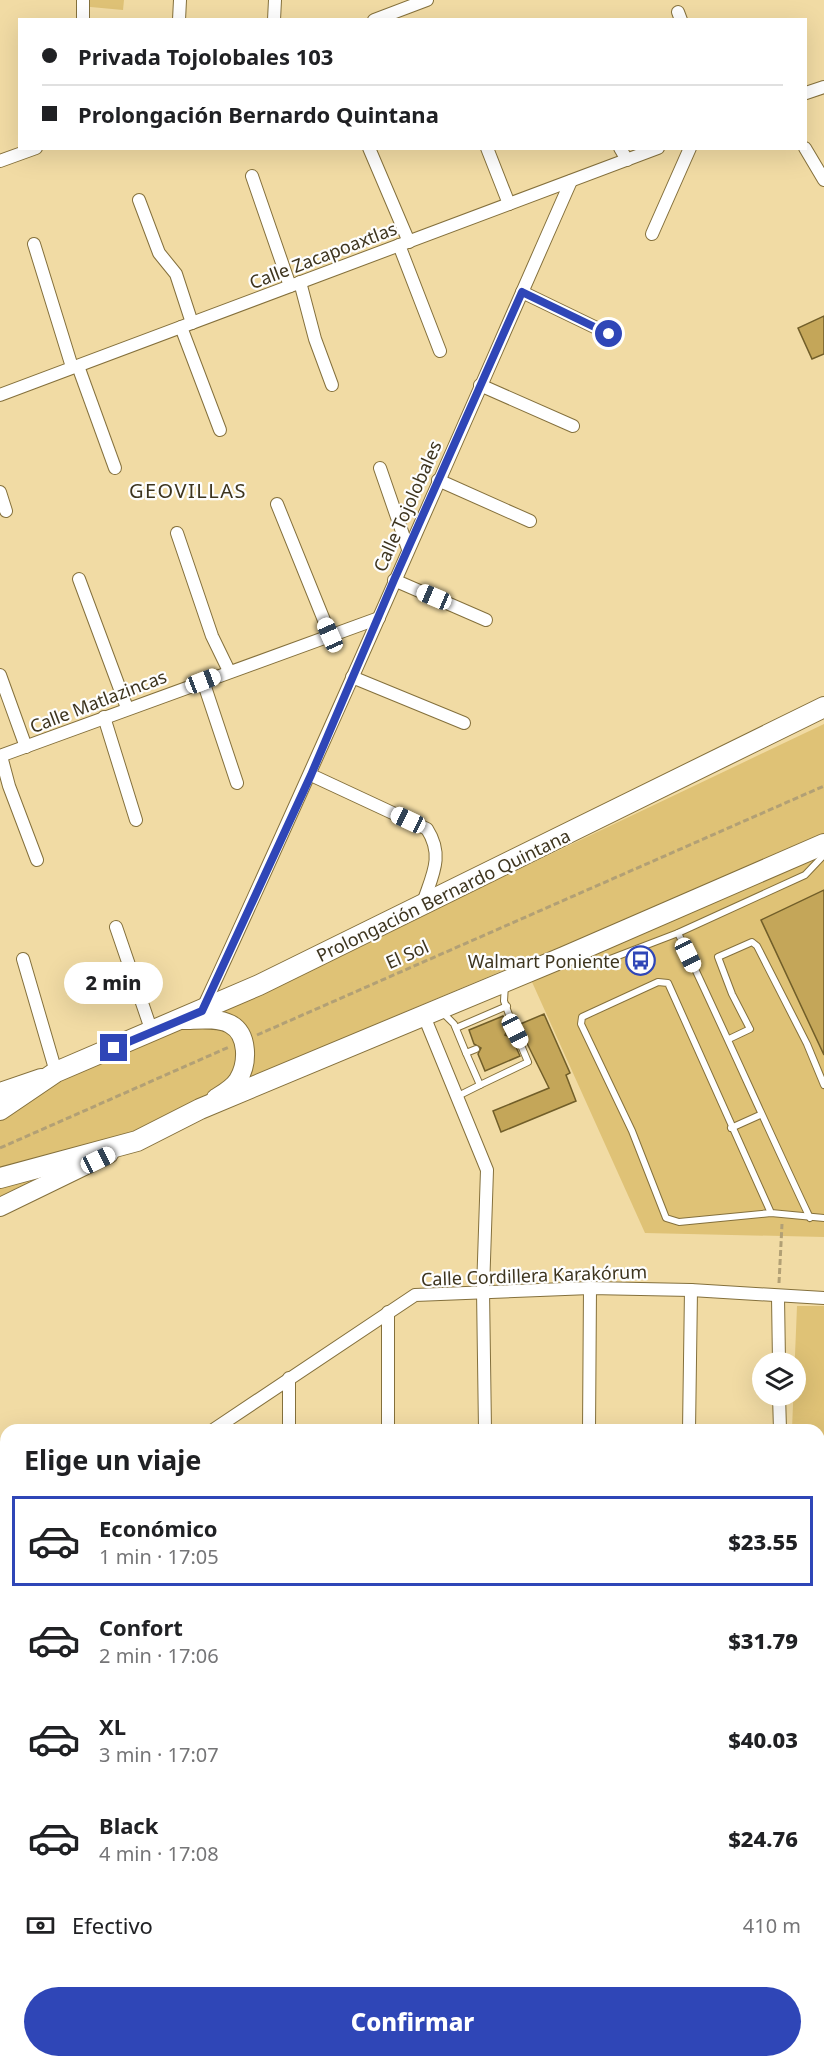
<!DOCTYPE html>
<html lang="es">
<meta charset="utf-8">
<style>
:root{--surface:#fff;--page:#f6f6f6;--text:#202124;--muted:#757577;--line:#e0e0e0;--accent:#2f46b7}
body{margin:0;font-family:"Noto Sans",sans-serif;background:var(--page);color:var(--text);height:100vh;display:flex;flex-direction:column;font-size:22px;white-space:nowrap}
*{box-sizing:border-box;margin:0}
p{font-size:20px;color:var(--muted)}
.icon{flex:none;width:33px;height:33px;fill:none;stroke:currentColor;stroke-width:2;stroke-linecap:round;stroke-linejoin:round}
.map{position:relative;flex:1;overflow:hidden}
.details{position:absolute;left:0px;top:1424px;width:825px;height:644px;display:flex;flex-direction:column;background:var(--surface);border-radius:18px 18px 0 0;box-shadow:0 6px 24px #0002}
.details>*{flex:none}
.banner{position:absolute;left:18px;top:18px;width:789px;height:132px;border-radius:0px;box-shadow:0 6px 24px #0002;display:grid;align-content:center;height:132px;padding:0 24px;background:var(--surface)}
.controls{position:absolute;left:752px;top:1352px;display:grid;gap:12px}
.controls a{display:grid;place-items:center;width:54px;height:54px;border-radius:50%;background:var(--surface);box-shadow:0 6px 24px #0002;font-size:30px}
.end{position:absolute;width:27px;height:27px;margin:-14px;border:8px solid #2f46b7;background:#fff;box-shadow:0 0 0 3px #fff}
.from{border-radius:50%}
.bubble{position:absolute;height:42px;border-radius:21px;background:var(--surface);box-shadow:0 6px 24px #0002;font-size:20px;font-weight:800;line-height:42px;text-align:center}
.car{position:absolute;width:18px;height:36px;margin:-18px -9px;border-radius:8px;box-shadow:0 0 4px 2px #0007;background:linear-gradient(#fff 24%,#345 0 40%,#fff 0 76%,#345 0 86%,#fff 0)}
.banner b{display:flex;align-items:center;gap:21px;height:57px;font-size:22px}
.banner b+b{border-top:2px solid var(--line)}
.banner i{width:15px;height:15px;background:var(--text)}
ul{padding:0;list-style:none}
li{display:flex;align-items:center;gap:18px;height:90px;margin:0 12px 9px;padding:0 12px;border:3px solid transparent;border-radius:0px}
li div{flex:1}
li b{display:block;font-size:22px}
li em{font-style:normal;font-weight:800}
li.selected{border-color:var(--accent)}
li>.icon{width:54px;height:54px;stroke-width:1.5}
h2{padding:0 24px;font-size:27px;line-height:72px}
.pay{display:flex;align-items:center;gap:15px;height:66px;padding:0 24px;font-size:22px}
.pay p{margin-inline-start:auto}
.button{display:flex;gap:12px;margin-top:auto;padding:12px 24px}
.button a{flex:1;height:69px;border-radius:36px;background:var(--accent);color:#fff;font-size:24px;font-weight:800;line-height:69px;text-align:center}
.map>svg:first-child{display:block}
.green{fill:#dfc276}
.building{fill:#c4a659;stroke:#715e29;stroke-width:1.5}
.lines{fill:none;stroke-linecap:round;stroke-linejoin:round}
.lane-casing{stroke:#84703c;stroke-width:8}
.street-casing{stroke:#84703c;stroke-width:14}
.secondary-casing{stroke:#84703c;stroke-width:20}
.primary-casing{stroke:#84703c;stroke-width:22}
.path{stroke:#b2a075;stroke-width:3;stroke-dasharray:6 3;stroke-linecap:butt}
.lane{stroke:#fff;stroke-width:6}
.street{stroke:#fff;stroke-width:12}
.secondary{stroke:#fff;stroke-width:18}
.primary{stroke:#fff;stroke-width:20}
.route{stroke:#2f46b7;stroke-width:8}
.labels{text-anchor:middle;dominant-baseline:central;stroke-width:4.5;stroke-linejoin:round;paint-order:stroke}
.street-label{font-size:18px;fill:#3d341e;stroke:#fefefe}
.poi-label{font-size:18px;fill:#3d341e;stroke:#fefefe;text-anchor:end}
.neighbourhood-label{font-size:20px;letter-spacing:1.5px;fill:#3d341e;stroke:#fefefe}
</style>
<div class="map">
<svg width="824" height="2066" viewBox="0 0 824 2066">
<rect width="100%" height="100%" fill="#f1dba4"/>
<g class="green">
<polygon points="80,0 124,0 123,10 80,6"/>
<polygon points="824,724 824,1237 645,1233 523,962 329,1044 0,1214 0,1088 358,946"/>
<polygon points="797,1306 824,1306 824,1553 819,1550 819,1430 792,1429"/>
<polygon points="0,1776 2,1776 3,1896 0,1896"/>
</g>
<g class="building">
<polygon points="824,316 824,354 812,359 798,328"/>
<polygon points="824,890 824,1055 761,920"/>
<polygon points="544,1014 570,1073 566,1075 576,1101 501,1132 493,1111 549,1088 518,1025"/>
<polygon points="503,1016 508,1028 505,1035 512,1038 520,1056 485,1071 478,1054 481,1048 474,1044 469,1030"/>
</g>
<g class="lines">
<defs>
<g id="lane">
<path d="M678,933c45,94 87,190 132,285"/>
<polyline points="573,959 597,964 678,933 805,875 824,855"/>
<polyline points="505,984 504,1001 515,1031 510,1033"/>
<polyline points="442,1012 454,1024 466,1053 476,1049"/>
<polyline points="456,1028 507,1006"/>
<polyline points="729,1039 750,1029 732,994 718,957 752,942 757,946 807,1044 824,1085"/>
<polyline points="480,1085 528,1062 515,1031"/>
<polyline points="458,1096 480,1085 466,1053"/>
<polyline points="731,1128 760,1115"/>
<polyline points="771,1213 668,983 658,982 582,1017 581,1024 632,1131 666,1218 679,1222 771,1213 824,1218"/>
</g>
<g id="street">
<polyline points="678,12 681,20"/>
<polyline points="83,20 83,0"/>
<polyline points="179,20 180,0"/>
<polyline points="274,20 275,0"/>
<polyline points="374,20 427,0"/>
<polyline points="806,93 824,87"/>
<polyline points="369,148 409,242"/>
<polyline points="487,148 509,204"/>
<polyline points="620,148 627,160"/>
<polyline points="805,148 824,180"/>
<polyline points="0,161 36,148"/>
<polyline points="252,176 290,286"/>
<polyline points="139,200 159,253 176,274 192,323"/>
<polyline points="652,234 690,148"/>
<polyline points="34,244 72,367"/>
<polyline points="399,245 440,351"/>
<polyline points="300,282 315,339 332,385"/>
<polyline points="522,292 609,334"/>
<polyline points="181,327 220,430"/>
<polyline points="78,366 115,468"/>
<polyline points="480,385 573,426"/>
<polyline points="0,395 658,148"/>
<polyline points="380,468 408,549"/>
<polyline points="438,480 530,521"/>
<polyline points="0,492 6,511"/>
<polyline points="277,504 330,635"/>
<polyline points="177,533 212,636 229,671"/>
<polyline points="79,579 127,708"/>
<polyline points="394,580 486,620"/>
<polyline points="0,675 26,747"/>
<polyline points="352,677 464,723"/>
<polyline points="203,681 237,783"/>
<polyline points="104,717 136,820"/>
<polyline points="0,756 379,618"/>
<polyline points="1,756 9,786 37,860"/>
<path d="M311,775l116,54c18,28 4,48 -5,77"/>
<polyline points="116,927 152,1032"/>
<polyline points="23,959 56,1072"/>
<path d="M202,1010c127,-275 247,-552 369,-829"/>
<polyline points="424,1016 487,1170 483,1290 485,1430"/>
<polyline points="778,1297 779,1362"/>
<polyline points="779,1395 780,1430"/>
<polyline points="213,1430 415,1295 590,1288 691,1290 824,1298"/>
<polyline points="289,1430 289,1378"/>
<polyline points="388,1430 388,1312"/>
<polyline points="589,1430 590,1288"/>
<polyline points="689,1430 691,1290"/>
<polyline points="0,1572 6,1568"/>
<polyline points="819,1887 824,1887"/>
<polyline points="398,2061 399,2066"/>
<polyline points="511,2061 511,2066"/>
<polyline points="630,2061 631,2066"/>
<polyline points="700,2061 701,2066"/>
</g>
<g id="secondary">
<path d="M183,1020c14,0 34,-3 47,4 19,10 18,40 8,56 -5,8 -14,13 -22,18"/>
<polyline points="0,1092 41,1078"/>
<polyline points="0,1207 109,1154"/>
<polyline points="0,1742 6,1742"/>
<polyline points="819,1747 824,1748"/>
<polyline points="0,1765 6,1765"/>
<polyline points="819,1776 824,1776"/>
</g>
<g id="primary">
<polyline points="0,1110 56,1072 259,985 824,707"/>
<polyline points="0,1178 137,1141 200,1109 564,957 824,844"/>
</g>
</defs>
<use href="#lane" class="lane-casing"/>
<use href="#street" class="street-casing"/>
<use href="#secondary" class="secondary-casing"/>
<use href="#primary" class="primary-casing"/>
<g class="path">
<polyline points="257,1035 824,786"/>
<polyline points="0,1148 229,1047"/>
<polyline points="779,1283 782,1224"/>
</g>
<use href="#lane" class="lane"/>
<use href="#street" class="street"/>
<use href="#secondary" class="secondary"/>
<use href="#primary" class="primary"/>
</g>
<g class="lines">
<polyline class="route" points="114,1048 202,1011 311,775 394,580 522,292 609,334"/>
</g>
<defs>
<symbol id="bus-ring" viewBox="-11 -11 22 22"><circle r="9.5" fill="#fefefe" stroke="#2f46b7" stroke-width="1.5"/><path d="M-5-6H5V4H4V6H2V4H-2V6H-4V4H-5ZM-3.5-4V0h7V-4ZM-3.5 1.2v1.5H-2V1.2ZM2 1.2v1.5H3.5V1.2Z" fill="#2f46b7"/></symbol>
</defs>
<g fill-rule="evenodd">
<use href="#bus-ring" x="624" y="944" width="33" height="33"/>
</g>
<g class="labels">
<g class="street-label">
<text transform="translate(323 255) rotate(-21)">Calle Zacapoaxtlas</text>
<text transform="translate(407 506) rotate(-66)">Calle Tojolobales</text>
<text transform="translate(98 701) rotate(-21)">Calle Matlazincas</text>
<text transform="translate(443 895) rotate(-26)">Prolongación Bernardo Quintana</text>
<text transform="translate(407 954) rotate(-24)">El Sol</text>
<text transform="translate(534 1275) rotate(-2)">Calle Cordillera Karakórum</text>
</g>
<g class="poi-label">
<text x="620" y="961">Walmart Poniente</text>
</g>
<g class="neighbourhood-label">
<text x="188" y="490">GEOVILLAS</text>
</g>
</g>
</svg>
<div class="controls">
<a><svg class="icon" aria-label="layers" viewBox="0 0 24 24"><path d="M12 4l9 5-9 5-9-5zM3 14l9 5 9-5"/></svg></a>
</div>
<i class="end from" style="left:609px;top:334px"></i>
<i class="end" style="left:114px;top:1048px"></i>
<div class="bubble" style="left:64px;top:962px;width:99px">2 min</div>
<i class="car" style="left:434px;top:597px;rotate:293deg"></i>
<i class="car" style="left:330px;top:635px;rotate:336deg"></i>
<i class="car" style="left:203px;top:681px;rotate:69deg"></i>
<i class="car" style="left:408px;top:820px;rotate:295deg"></i>
<i class="car" style="left:688px;top:955px;rotate:154deg"></i>
<i class="car" style="left:515px;top:1031px;rotate:153deg"></i>
<i class="car" style="left:98px;top:1160px;rotate:64deg"></i>
<div class="banner">
<b><i class="from"></i>Privada Tojolobales 103</b>
<b><i></i>Prolongación Bernardo Quintana</b>
</div>
<section class="details">
<h2>Elige un viaje</h2>
<ul>
<li class="selected"><svg class="icon" aria-label="car" viewBox="0 0 24 24"><path d="M5 17H2v-5l4-1 3-4h7l3 4 3 1v5h-3M9 17h6M6 11h13"/><circle cx="7" cy="17" r="2"/><circle cx="17" cy="17" r="2"/></svg><div><b>Económico</b><p>1 min · 17:05</p></div><em>$23.55</em></li>
<li><svg class="icon" aria-label="car" viewBox="0 0 24 24"><path d="M5 17H2v-5l4-1 3-4h7l3 4 3 1v5h-3M9 17h6M6 11h13"/><circle cx="7" cy="17" r="2"/><circle cx="17" cy="17" r="2"/></svg><div><b>Confort</b><p>2 min · 17:06</p></div><em>$31.79</em></li>
<li><svg class="icon" aria-label="car" viewBox="0 0 24 24"><path d="M5 17H2v-5l4-1 3-4h7l3 4 3 1v5h-3M9 17h6M6 11h13"/><circle cx="7" cy="17" r="2"/><circle cx="17" cy="17" r="2"/></svg><div><b>XL</b><p>3 min · 17:07</p></div><em>$40.03</em></li>
<li><svg class="icon" aria-label="car" viewBox="0 0 24 24"><path d="M5 17H2v-5l4-1 3-4h7l3 4 3 1v5h-3M9 17h6M6 11h13"/><circle cx="7" cy="17" r="2"/><circle cx="17" cy="17" r="2"/></svg><div><b>Black</b><p>4 min · 17:08</p></div><em>$24.76</em></li>
</ul>
<div class="pay"><svg class="icon" aria-label="cash" viewBox="0 0 24 24"><path d="M3 7h18v10H3z"/><circle cx="12" cy="12" r="2"/></svg>Efectivo<p>410 m</p></div>
<div class="button"><a>Confirmar</a></div>
</section>
</div>
